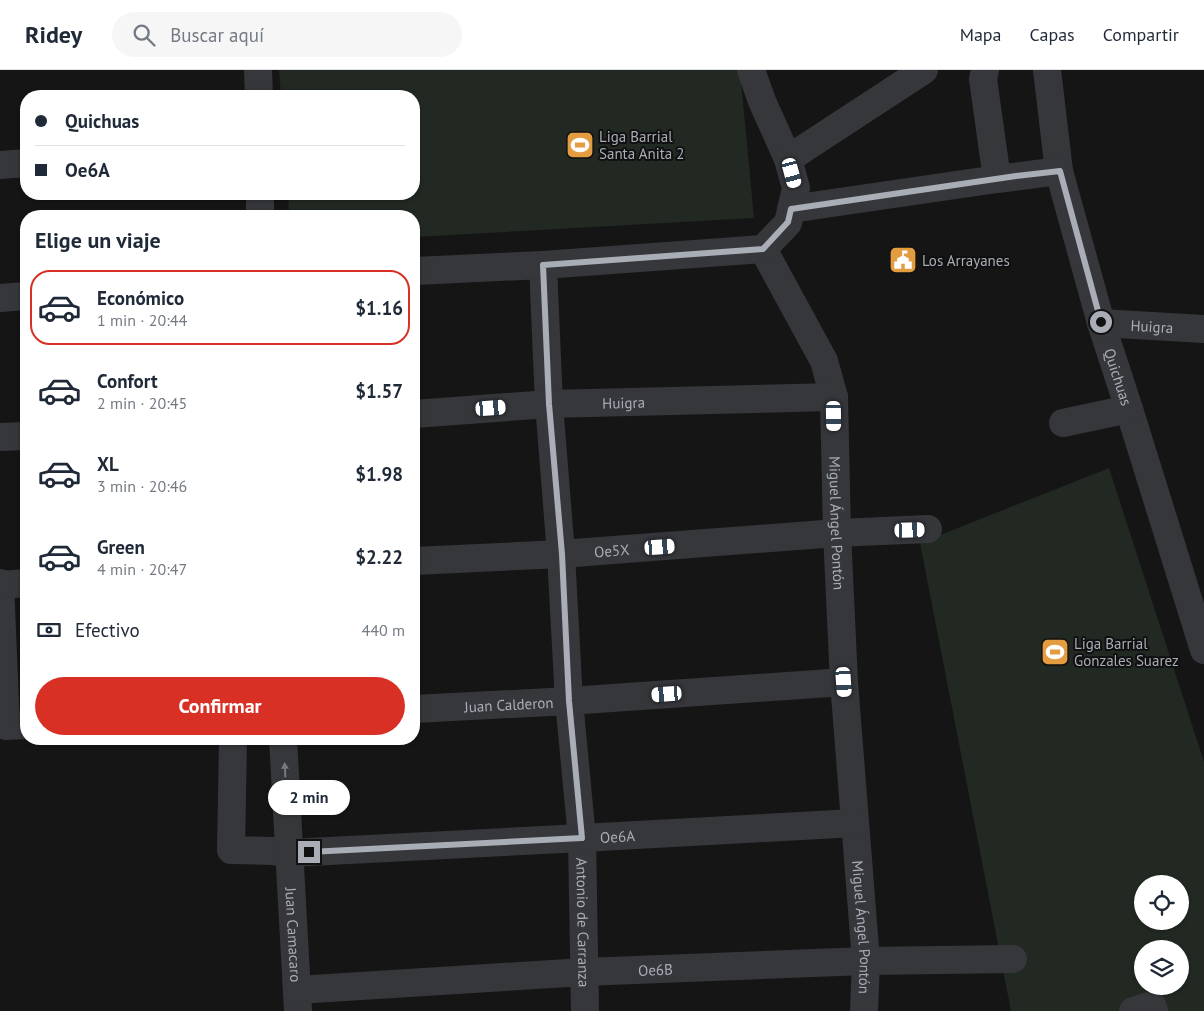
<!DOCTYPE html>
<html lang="es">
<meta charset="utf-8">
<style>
:root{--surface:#fff;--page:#f6f6f7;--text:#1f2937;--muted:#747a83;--line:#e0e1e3;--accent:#d93025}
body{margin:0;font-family:"PT Sans",sans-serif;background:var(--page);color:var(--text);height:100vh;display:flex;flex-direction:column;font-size:19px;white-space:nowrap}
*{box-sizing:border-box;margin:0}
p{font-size:16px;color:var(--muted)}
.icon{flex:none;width:28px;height:28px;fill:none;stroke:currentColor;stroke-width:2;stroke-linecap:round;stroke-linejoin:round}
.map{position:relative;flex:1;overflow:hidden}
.panel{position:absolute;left:20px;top:140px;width:400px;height:535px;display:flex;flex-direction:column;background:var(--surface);border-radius:20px;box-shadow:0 1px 4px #0004}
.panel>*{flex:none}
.hud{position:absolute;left:20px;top:20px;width:400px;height:110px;border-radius:20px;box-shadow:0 1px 4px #0004;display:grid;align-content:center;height:110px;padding:0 15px;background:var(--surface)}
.fabs{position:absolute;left:1134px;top:805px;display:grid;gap:10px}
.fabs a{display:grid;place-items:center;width:55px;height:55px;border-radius:50%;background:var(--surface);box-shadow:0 1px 4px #0004;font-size:25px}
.end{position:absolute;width:22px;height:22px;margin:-11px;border:6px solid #a8adb6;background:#111;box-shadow:0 0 0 2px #111}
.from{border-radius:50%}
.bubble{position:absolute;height:35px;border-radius:18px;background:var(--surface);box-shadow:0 1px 4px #0004;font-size:16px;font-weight:600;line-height:35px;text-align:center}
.car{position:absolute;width:15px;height:30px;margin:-15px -8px;border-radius:6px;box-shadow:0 0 4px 1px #0007;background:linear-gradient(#fff 24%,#345 0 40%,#fff 0 76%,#345 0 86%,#fff 0)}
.hud b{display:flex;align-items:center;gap:18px;height:48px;font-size:19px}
.hud b+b{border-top:1px solid var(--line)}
.hud i{width:12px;height:12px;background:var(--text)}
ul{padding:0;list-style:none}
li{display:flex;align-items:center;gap:15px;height:75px;margin:0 10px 8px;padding:0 5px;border:2px solid transparent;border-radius:20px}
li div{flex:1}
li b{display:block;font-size:19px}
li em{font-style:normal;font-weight:600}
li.active{border-color:var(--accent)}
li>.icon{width:45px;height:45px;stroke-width:1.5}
h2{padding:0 15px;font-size:22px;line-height:60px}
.pay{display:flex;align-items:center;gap:12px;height:55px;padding:0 15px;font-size:19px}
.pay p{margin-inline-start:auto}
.action{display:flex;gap:10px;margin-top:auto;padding:10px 15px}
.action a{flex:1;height:58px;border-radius:30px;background:var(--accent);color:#fff;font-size:20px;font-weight:600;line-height:58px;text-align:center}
header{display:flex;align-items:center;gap:30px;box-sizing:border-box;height:70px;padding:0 25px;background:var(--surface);border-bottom:1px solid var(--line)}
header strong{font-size:24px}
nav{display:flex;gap:28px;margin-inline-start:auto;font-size:18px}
.search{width:350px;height:45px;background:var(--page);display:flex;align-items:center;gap:12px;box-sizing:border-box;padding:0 18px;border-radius:28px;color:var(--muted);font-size:19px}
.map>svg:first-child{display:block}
.green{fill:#212922;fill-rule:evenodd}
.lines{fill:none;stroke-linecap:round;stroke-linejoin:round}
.minor{stroke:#36373b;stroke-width:28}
.oneway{fill:#75787f}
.route{stroke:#a8adb6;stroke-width:6}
.labels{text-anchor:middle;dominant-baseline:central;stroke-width:4;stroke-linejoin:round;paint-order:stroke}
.poi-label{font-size:15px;fill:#a8adb6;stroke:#101011;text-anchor:start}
.street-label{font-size:15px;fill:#a8adb6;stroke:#101011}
</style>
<header>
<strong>Ridey</strong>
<div class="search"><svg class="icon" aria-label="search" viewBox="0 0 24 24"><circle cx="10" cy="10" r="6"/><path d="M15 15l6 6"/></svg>Buscar aquí</div>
<nav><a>Mapa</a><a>Capas</a><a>Compartir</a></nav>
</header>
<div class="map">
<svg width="1204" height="941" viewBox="0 0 1204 941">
<rect width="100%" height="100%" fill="#151516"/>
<g class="green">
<polygon points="279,0 740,0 754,148 414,167 414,146 289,146 288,124 414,124 414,26 281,26"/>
<path d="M1109,398l95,294v249h-193l-91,-468zM1142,814h38v37h-38zM1142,879h38v37h-38z"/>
</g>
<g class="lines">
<g class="minor">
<polyline points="258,0 259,26"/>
<polyline points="751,0 762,31 788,89 796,118 788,153 763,179"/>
<path id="s1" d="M1047,0l12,101 42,152 28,86 75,241"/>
<polyline points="788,89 924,0"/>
<polyline points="0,95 26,93"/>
<polyline points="997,109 1059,101"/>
<polyline points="260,124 260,146"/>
<polyline points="791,139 997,109 983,9 985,0"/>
<path id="s2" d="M763,179l61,112 10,36 3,136 7,149 22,279 -2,50"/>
<path id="s3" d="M543,195l6,139 12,150 8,147 13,137 3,173"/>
<polyline points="414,201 543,195 763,179"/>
<polyline points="0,228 26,226"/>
<path id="s4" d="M1101,253l103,6"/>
<path id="s5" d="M414,344l135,-10 285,-7"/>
<polyline points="1063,353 1129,339"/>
<polyline points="0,367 26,366"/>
<path id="s6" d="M414,491l147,-7 276,-21 91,-4"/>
<polyline points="0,513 6,656 26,655"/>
<polyline points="0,515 26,513"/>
<path id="s7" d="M414,639l155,-8 275,-19"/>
<path id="s8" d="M233,669l-2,111 41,1 18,2 292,-15 273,-15"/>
<path id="s9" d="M283,669l15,272"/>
<path id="s10" d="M297,920l287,-18 282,-11 147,-2"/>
<polyline points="1133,941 1152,935 1154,941"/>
</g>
</g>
<defs><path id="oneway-solid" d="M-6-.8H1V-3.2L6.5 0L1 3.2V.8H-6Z" transform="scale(1.25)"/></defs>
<use class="oneway" href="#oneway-solid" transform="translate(285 700) rotate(-93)"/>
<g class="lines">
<polyline class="route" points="309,782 582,768 569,631 562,484 549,334 543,195 763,179 788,152 791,139 1016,106 1060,101 1101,252"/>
</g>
<defs>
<symbol id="stadium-square" viewBox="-11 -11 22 22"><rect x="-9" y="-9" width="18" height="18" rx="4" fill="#e39d40" stroke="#101011"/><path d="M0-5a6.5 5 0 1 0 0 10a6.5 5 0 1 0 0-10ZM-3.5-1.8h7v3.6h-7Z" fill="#fff"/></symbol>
<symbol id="civic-square" viewBox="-11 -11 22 22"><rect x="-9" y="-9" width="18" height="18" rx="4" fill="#e39d40" stroke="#101011"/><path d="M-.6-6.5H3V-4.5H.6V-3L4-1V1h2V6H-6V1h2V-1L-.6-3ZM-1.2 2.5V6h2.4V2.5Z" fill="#fff"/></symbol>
</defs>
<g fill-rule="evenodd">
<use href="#stadium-square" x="564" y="59" width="32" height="32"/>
<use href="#civic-square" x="887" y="174" width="32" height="32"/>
<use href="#stadium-square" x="1039" y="566" width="32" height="32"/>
</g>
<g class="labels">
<g class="poi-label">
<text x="599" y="66">Liga Barrial<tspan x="599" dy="17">Santa Anita 2</tspan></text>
<text x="922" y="190">Los Arrayanes</text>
<text x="1074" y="573">Liga Barrial<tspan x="1074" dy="17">Gonzales Suarez</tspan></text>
</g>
<g class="street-label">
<text stroke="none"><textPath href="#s4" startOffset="51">Huigra</textPath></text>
<text stroke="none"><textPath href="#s1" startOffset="316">Quichuas</textPath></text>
<text stroke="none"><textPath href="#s5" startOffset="210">Huigra</textPath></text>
<text stroke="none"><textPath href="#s2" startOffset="291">Miguel Ángel Pontón</textPath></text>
<text stroke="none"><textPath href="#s6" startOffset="198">Oe5X</textPath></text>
<text stroke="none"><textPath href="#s7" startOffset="95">Juan Calderon</textPath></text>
<text stroke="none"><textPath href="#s8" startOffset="498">Oe6A</textPath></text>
<text stroke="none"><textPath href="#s3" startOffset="659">Antonio de Carranza</textPath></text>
<text stroke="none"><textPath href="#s2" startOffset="696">Miguel Ángel Pontón</textPath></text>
<text stroke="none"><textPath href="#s9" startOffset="196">Juan Camacaro</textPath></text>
<text stroke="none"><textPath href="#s10" startOffset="359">Oe6B</textPath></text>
</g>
</g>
</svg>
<div class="fabs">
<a><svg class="icon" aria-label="locate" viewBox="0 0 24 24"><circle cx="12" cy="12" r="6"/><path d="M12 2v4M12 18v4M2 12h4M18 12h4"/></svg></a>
<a><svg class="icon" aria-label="layers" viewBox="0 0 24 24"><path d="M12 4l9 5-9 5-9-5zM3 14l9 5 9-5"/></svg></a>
</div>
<i class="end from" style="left:1101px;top:252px"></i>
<i class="end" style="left:309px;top:782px"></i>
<div class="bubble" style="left:268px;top:710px;width:82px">2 min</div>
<i class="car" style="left:792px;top:103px;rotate:165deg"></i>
<i class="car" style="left:491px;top:338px;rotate:86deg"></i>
<i class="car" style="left:834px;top:346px;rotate:179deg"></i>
<i class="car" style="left:910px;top:460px;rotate:88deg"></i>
<i class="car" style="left:660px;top:477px;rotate:86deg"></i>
<i class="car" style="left:844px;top:612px;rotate:176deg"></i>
<i class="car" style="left:667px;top:624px;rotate:266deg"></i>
<div class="hud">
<b><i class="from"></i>Quichuas</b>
<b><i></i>Oe6A</b>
</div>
<section class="panel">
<h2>Elige un viaje</h2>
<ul>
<li class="active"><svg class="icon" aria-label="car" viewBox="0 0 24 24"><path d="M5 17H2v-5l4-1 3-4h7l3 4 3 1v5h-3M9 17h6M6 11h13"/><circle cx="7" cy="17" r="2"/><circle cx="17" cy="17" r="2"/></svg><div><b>Económico</b><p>1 min · 20:44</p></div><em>$1.16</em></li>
<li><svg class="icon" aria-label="car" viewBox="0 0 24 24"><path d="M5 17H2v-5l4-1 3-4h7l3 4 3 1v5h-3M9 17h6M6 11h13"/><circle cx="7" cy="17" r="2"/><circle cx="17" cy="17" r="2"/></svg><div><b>Confort</b><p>2 min · 20:45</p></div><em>$1.57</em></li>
<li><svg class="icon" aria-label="car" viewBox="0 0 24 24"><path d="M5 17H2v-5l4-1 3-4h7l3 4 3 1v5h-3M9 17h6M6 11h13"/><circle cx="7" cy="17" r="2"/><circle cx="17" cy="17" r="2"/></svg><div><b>XL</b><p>3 min · 20:46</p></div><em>$1.98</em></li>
<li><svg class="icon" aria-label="car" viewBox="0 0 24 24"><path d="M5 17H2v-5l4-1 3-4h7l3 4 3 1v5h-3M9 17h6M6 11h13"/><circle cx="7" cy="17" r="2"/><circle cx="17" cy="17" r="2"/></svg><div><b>Green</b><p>4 min · 20:47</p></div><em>$2.22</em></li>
</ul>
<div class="pay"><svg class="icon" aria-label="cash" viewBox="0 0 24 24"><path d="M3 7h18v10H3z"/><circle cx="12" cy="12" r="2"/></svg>Efectivo<p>440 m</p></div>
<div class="action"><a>Confirmar</a></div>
</section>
</div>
